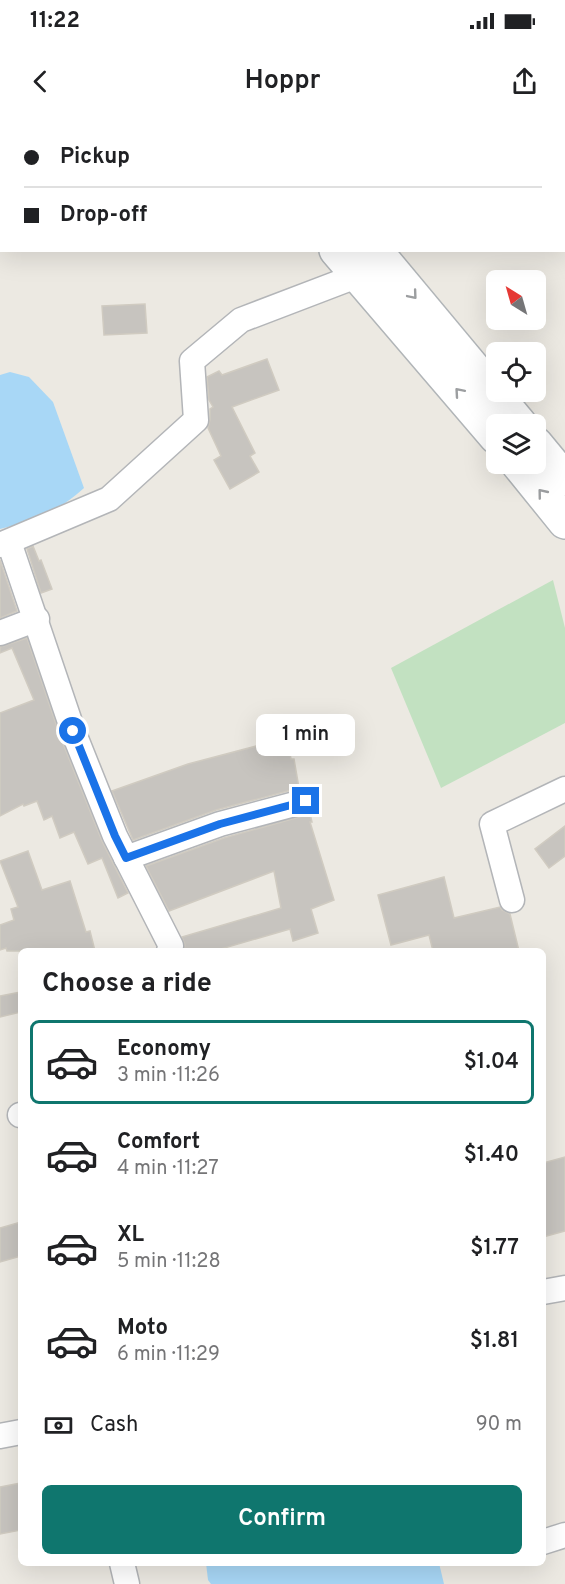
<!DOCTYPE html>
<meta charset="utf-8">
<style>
:root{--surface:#fff;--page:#f2f2f2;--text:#202124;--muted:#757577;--line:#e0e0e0;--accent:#0f766e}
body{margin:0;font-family:Overpass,sans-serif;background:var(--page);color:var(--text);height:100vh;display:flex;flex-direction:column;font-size:22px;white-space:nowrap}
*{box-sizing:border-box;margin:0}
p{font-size:20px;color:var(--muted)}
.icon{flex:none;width:33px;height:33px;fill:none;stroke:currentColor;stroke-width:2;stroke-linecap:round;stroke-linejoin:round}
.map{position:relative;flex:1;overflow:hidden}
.sheet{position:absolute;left:18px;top:828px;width:528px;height:618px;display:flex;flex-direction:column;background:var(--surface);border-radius:9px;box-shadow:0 6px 24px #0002}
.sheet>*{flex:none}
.guide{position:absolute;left:0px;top:0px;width:566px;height:132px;box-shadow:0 6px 24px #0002;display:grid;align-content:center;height:132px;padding:0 24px;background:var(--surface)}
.needle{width:39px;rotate:323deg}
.buttons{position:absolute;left:486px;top:150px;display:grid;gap:12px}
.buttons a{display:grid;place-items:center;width:60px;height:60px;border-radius:9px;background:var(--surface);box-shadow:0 6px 24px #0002;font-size:30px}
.end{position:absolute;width:27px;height:27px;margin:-14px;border:8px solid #1a73e8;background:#fff;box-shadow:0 0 0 3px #fff}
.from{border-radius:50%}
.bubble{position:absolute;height:42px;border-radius:9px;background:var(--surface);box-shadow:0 6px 24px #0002;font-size:20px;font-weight:600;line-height:42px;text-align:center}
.guide b{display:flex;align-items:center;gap:21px;height:57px;font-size:22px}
.guide b+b{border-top:2px solid var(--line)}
.guide i{width:15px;height:15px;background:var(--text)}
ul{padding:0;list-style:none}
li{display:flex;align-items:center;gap:18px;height:84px;margin:0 12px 9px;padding:0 12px;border:3px solid transparent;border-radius:9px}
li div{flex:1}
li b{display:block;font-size:22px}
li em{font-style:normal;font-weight:600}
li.on{border-color:var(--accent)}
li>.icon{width:54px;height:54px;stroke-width:1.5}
h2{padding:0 24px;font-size:27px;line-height:72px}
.pay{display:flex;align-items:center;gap:15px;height:66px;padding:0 24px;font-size:22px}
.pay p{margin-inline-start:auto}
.cta{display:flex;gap:12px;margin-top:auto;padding:12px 24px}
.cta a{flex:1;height:69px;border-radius:9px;background:var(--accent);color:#fff;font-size:24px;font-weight:600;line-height:69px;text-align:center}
.status{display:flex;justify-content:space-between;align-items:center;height:42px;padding:0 30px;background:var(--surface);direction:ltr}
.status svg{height:16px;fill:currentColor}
header{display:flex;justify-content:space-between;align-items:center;height:78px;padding:0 24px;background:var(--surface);font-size:27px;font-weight:600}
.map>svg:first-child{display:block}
.green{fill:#c2e1c1}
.water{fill:#a8d7f6}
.building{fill:#c7c4bf;stroke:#d0cbc1;stroke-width:1.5}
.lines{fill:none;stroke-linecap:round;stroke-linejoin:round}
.street-casing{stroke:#b3b5b8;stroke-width:27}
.secondary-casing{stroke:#b1b5b8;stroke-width:36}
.street{stroke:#fff;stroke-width:24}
.secondary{stroke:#fff;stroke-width:33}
.oneway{stroke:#9c9ea0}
.route{stroke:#1a73e8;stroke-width:8}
</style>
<div class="status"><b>11:22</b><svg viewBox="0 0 49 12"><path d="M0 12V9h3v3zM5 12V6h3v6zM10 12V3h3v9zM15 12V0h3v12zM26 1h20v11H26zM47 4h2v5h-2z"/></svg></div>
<header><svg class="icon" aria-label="back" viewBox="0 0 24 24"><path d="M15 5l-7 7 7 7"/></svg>Hoppr<svg class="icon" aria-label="share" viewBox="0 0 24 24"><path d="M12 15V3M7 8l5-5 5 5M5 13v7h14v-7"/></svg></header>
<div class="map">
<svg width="565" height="1464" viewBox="0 0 565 1464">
<rect width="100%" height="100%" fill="#ece9e2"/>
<polygon class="green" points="553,460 565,508 565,603 441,668 391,548"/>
<g class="water">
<polygon points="453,0 565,0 565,11 564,2"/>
<path d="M10,252l19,5 24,25 31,86c-28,25 -48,32 -84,41v-154z"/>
<polygon points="206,1443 439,1443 444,1464 211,1464 208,1460"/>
</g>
<g class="building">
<polygon points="145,184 147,213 104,215 102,186"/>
<polygon points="267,239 279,270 232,287 255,333 250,336 259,352 230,369 214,340 221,336 208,308 210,300 210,289 213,287 209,280 207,257 219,251 222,255"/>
<polygon points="33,426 39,441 41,440 52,469 41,473 27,429"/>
<polygon points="0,440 17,491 0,498"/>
<polygon points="27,518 60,616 102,721 128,773 118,778 102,738 88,744 74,712 60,718 52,696 44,700 37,681 24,686 23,684 0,696 0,593 34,580 12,528 0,533 0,527"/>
<polygon points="286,614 291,639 294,639 299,668 216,690 133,720 112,671 188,644 264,624 263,618"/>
<polygon points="310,694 312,702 310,702 334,780 311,789 318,813 293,821 290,809 214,831 184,831 185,825 182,817 281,788 274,751 169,791 146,746 224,718"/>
<polygon points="565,706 565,736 549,748 535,729"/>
<polygon points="28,731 42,770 70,761 86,812 90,811 95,831 7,831 6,828 0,830 0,805 14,800 11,789 18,787 0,741"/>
<polygon points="444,757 454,798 500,787 502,790 510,794 519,831 433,831 429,815 391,825 378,775"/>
<polygon points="21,872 21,892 0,897 0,876"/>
<polygon points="565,1037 565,1111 543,1117 543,1043"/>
<polygon points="21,1102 21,1136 0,1142 0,1108"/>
<polygon points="21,1363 21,1410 0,1414 0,1367"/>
</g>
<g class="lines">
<defs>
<g id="street">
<polyline points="564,110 565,111"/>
<polyline points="9,422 73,611 115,716 171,826 169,831"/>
<polyline points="0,425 109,379 196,300 192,241 241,200 359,155"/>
<polyline points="0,513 37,499"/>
<polyline points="126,738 220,704 306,681"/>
<polyline points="512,780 492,704 565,669"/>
<polyline points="20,995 21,995"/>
<polyline points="543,1172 565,1168"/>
<polyline points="0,1316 21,1312"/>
<polyline points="543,1422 565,1415"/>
<polyline points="122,1443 127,1464"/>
</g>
<g id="secondary">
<polyline points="217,0 218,2"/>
<polyline points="257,0 259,2"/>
<polyline points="336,130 496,317"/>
<polyline points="375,130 520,304"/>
<polyline points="536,324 565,359"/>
<polyline points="518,344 565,402"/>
</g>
</defs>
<use href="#street" class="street-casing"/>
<use href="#secondary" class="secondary-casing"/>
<use href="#street" class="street"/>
<use href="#secondary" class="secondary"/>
</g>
<defs><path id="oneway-chevron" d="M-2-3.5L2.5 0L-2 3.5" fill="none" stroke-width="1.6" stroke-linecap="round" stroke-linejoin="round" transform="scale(1.5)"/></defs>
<g class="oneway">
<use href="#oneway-chevron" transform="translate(413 175) rotate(50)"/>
<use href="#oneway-chevron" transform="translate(459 272) rotate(-131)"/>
<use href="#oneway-chevron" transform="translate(542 373) rotate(-129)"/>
</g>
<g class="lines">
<polyline class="route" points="73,611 115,716 126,738 220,704 306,681"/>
</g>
</svg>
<div class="buttons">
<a><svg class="needle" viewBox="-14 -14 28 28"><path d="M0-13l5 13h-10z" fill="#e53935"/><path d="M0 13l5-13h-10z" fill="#757577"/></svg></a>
<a><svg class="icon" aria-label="locate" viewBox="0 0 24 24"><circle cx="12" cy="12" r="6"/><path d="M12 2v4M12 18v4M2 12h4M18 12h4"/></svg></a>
<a><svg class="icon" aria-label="layers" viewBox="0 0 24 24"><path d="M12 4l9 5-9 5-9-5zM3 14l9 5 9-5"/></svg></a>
</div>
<i class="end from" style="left:73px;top:611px"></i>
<i class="end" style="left:306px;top:681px"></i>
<div class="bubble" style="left:256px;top:594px;width:99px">1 min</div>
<div class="guide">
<b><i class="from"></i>Pickup</b>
<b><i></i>Drop-off</b>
</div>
<section class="sheet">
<h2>Choose a ride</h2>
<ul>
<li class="on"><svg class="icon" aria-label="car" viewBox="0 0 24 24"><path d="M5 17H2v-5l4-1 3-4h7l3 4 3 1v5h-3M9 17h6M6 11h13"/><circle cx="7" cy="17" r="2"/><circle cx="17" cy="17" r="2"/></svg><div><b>Economy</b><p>3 min · 11:26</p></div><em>$1.04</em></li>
<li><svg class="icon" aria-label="car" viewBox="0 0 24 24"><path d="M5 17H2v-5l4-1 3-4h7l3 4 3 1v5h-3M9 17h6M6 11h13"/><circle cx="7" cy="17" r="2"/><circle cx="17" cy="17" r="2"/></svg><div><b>Comfort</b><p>4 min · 11:27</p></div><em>$1.40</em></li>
<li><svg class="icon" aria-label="car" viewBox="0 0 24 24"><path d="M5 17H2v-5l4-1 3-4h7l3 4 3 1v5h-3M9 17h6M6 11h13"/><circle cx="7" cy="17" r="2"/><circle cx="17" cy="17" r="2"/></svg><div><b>XL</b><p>5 min · 11:28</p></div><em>$1.77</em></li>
<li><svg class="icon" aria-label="car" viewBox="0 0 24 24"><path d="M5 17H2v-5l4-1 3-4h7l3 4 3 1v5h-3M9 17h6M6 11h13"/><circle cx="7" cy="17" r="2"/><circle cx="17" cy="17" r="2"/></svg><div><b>Moto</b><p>6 min · 11:29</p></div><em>$1.81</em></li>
</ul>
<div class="pay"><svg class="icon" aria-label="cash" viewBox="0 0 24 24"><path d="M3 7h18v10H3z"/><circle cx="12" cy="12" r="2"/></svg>Cash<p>90 m</p></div>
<div class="cta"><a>Confirm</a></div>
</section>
</div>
